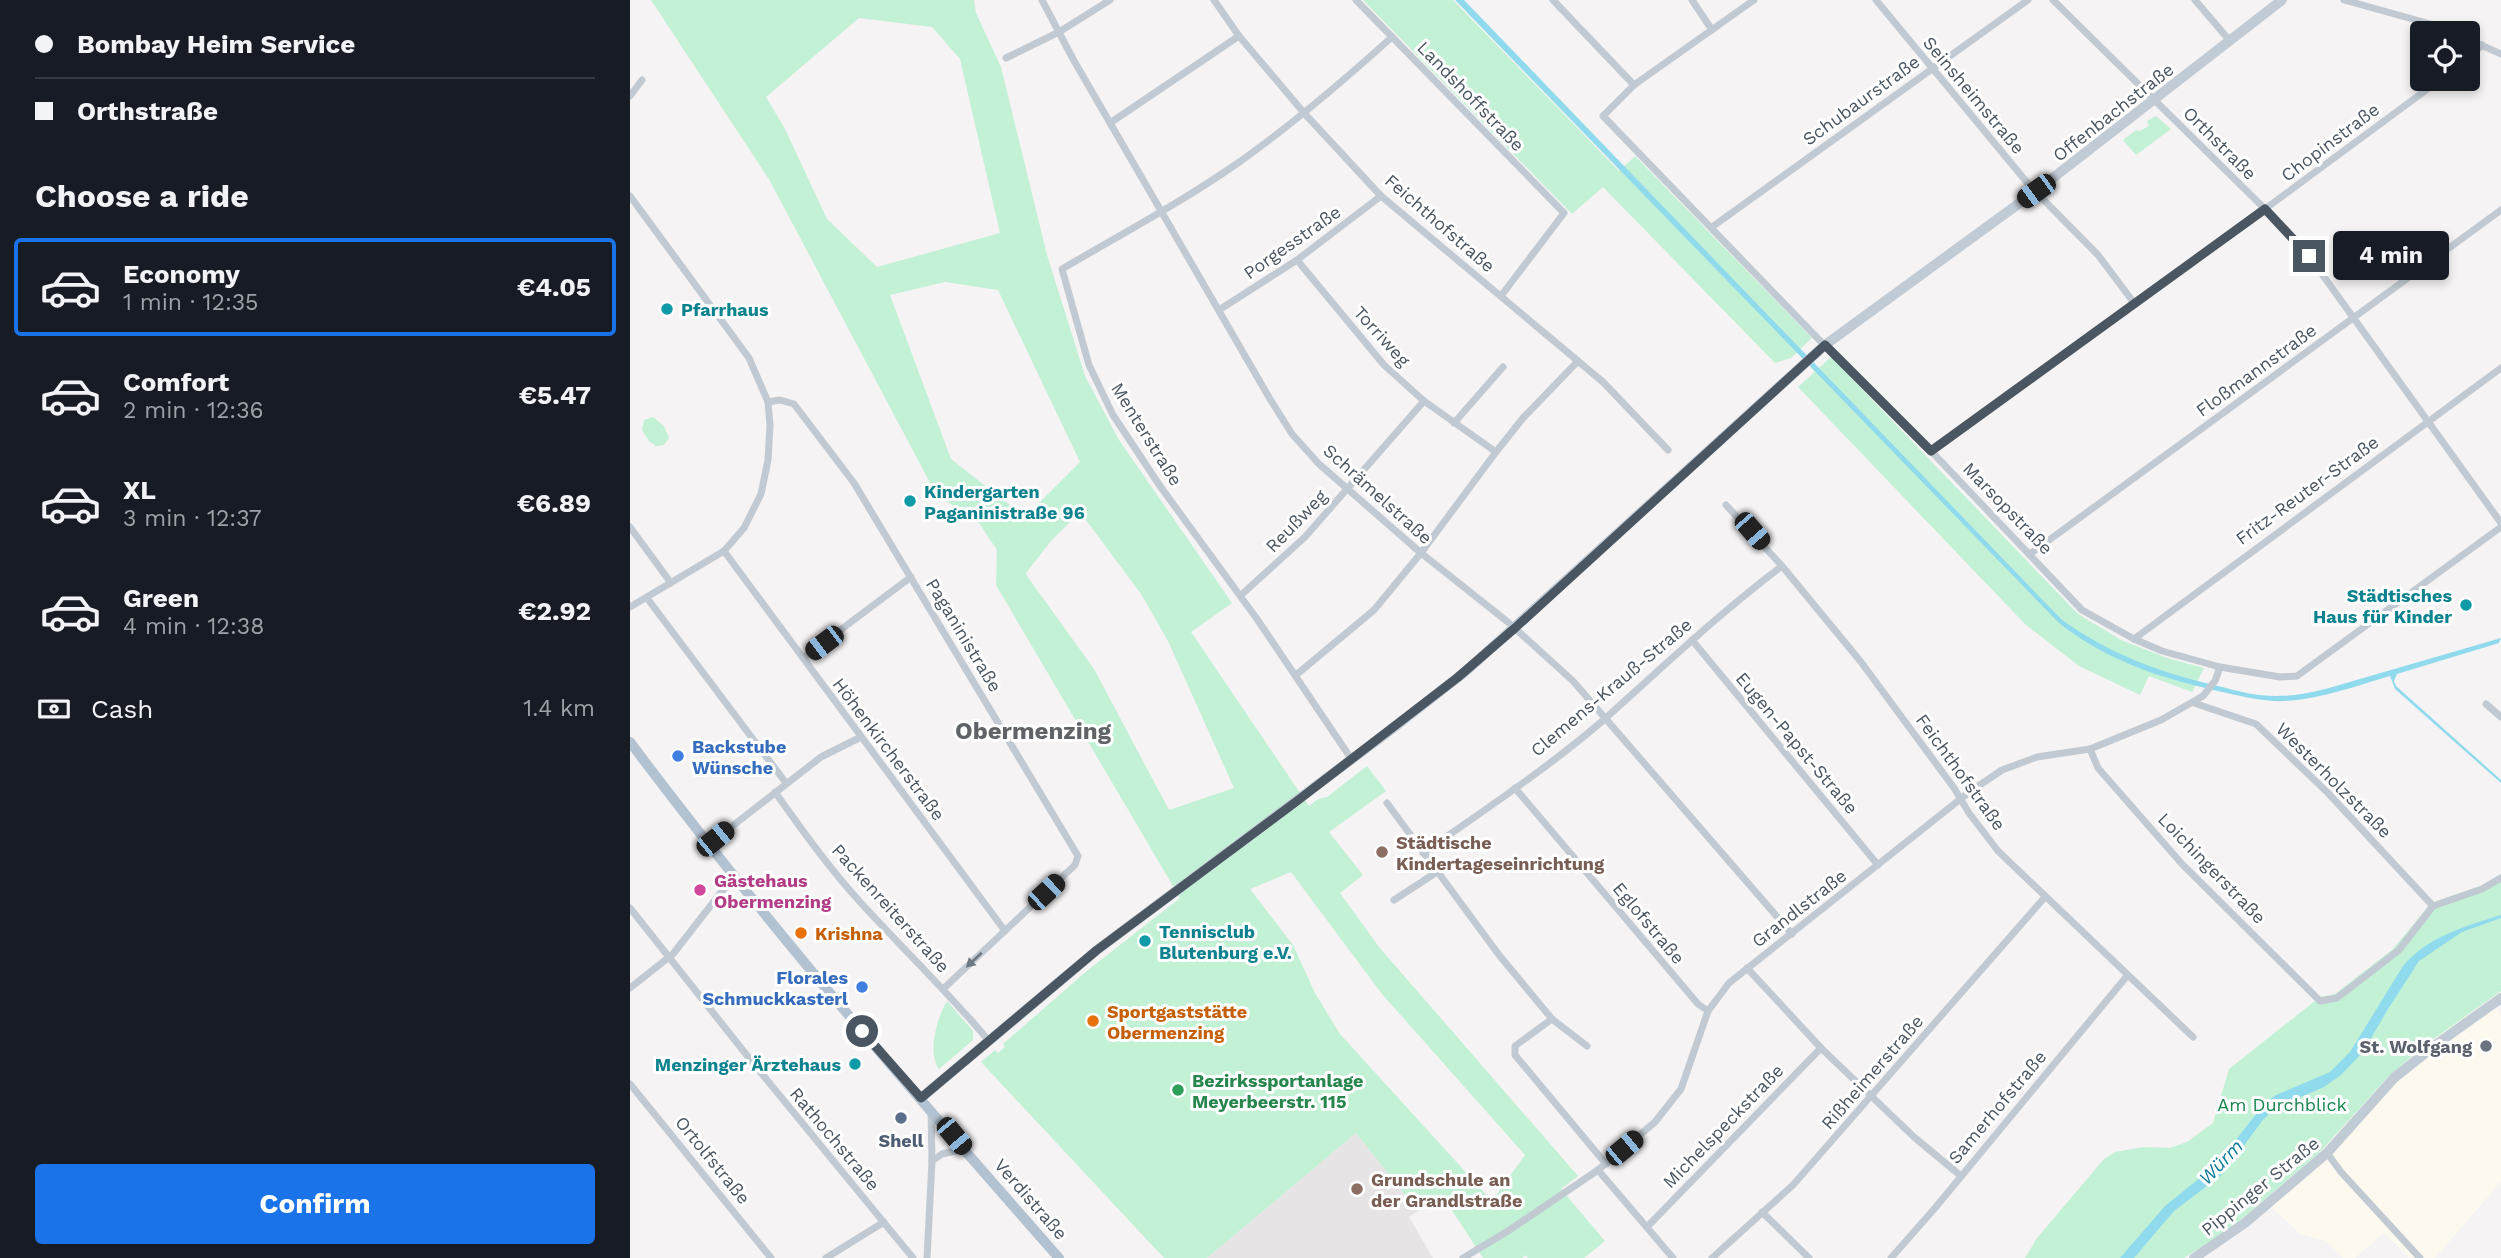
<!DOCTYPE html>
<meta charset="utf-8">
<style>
:root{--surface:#171b24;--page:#20242c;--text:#f1f3f6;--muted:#9ea1a6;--line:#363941;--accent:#1a73e8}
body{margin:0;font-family:"Work Sans",sans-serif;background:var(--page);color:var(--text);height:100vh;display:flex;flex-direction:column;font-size:26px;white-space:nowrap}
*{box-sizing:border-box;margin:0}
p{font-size:23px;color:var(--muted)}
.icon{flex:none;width:38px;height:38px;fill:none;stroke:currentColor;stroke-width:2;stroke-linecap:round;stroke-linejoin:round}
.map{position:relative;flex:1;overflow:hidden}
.panel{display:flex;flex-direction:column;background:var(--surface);width:630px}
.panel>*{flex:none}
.guide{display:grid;align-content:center;height:154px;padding:0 35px;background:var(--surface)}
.buttons{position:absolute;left:1780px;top:21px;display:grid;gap:14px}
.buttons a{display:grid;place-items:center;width:70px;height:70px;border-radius:7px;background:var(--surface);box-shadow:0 4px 10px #0003;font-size:35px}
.end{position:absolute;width:32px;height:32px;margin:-16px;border:9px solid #4a5661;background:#fff;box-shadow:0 0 0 4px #fff}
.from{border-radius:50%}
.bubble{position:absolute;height:49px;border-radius:7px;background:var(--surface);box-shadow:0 4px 10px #0003;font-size:23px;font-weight:700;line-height:49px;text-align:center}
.car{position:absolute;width:21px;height:42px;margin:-21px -10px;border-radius:9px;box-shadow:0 0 5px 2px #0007;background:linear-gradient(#222 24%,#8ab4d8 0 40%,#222 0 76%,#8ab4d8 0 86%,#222 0)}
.guide b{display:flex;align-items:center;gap:24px;height:66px;font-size:26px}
.guide b+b{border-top:2px solid var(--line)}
.guide i{width:18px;height:18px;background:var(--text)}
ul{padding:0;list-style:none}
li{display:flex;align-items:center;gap:21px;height:98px;margin:0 14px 10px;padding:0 21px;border:4px solid transparent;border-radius:7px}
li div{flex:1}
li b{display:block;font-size:26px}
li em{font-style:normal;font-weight:700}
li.on{border-color:var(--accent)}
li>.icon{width:63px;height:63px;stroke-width:1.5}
h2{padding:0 35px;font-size:32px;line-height:84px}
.pay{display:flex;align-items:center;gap:18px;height:77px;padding:0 35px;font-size:26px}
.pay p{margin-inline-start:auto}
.primary-button{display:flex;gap:14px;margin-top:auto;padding:14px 35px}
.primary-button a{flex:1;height:80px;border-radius:7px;background:var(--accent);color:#fff;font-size:28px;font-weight:700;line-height:80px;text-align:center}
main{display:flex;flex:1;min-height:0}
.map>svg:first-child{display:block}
.commercial{fill:#fdf9ef}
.education{fill:#e6e4e5}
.green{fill:#c3f1d5;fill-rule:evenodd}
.water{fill:#90daee}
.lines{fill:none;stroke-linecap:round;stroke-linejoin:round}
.street{stroke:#c1cad2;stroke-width:7}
.secondary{stroke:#c1cbd6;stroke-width:10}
.primary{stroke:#b3c2d1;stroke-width:10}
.oneway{fill:#6e7983}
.route{stroke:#4a5661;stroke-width:9}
.culture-dot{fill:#0f9aa8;stroke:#fff;stroke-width:2.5}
.shop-dot{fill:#3f7fe0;stroke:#fff;stroke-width:2.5}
.education-dot{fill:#8d6e63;stroke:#fff;stroke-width:2.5}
.hotel-dot{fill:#d1479c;stroke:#fff;stroke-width:2.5}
.food-dot{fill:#e8710a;stroke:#fff;stroke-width:2.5}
.worship-dot{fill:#6b7280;stroke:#fff;stroke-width:2.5}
.leisure-dot{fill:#2e9e5b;stroke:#fff;stroke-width:2.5}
.service-dot{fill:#5c6f8a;stroke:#fff;stroke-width:2.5}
.labels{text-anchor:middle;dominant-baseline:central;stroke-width:6;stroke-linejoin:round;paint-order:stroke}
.street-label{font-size:18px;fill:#4a5661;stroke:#fff}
.culture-label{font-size:18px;font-weight:bold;fill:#0d838f;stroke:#fff;text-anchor:start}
.shop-label{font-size:18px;font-weight:bold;fill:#366cbe;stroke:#fff;text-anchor:start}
.education-label{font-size:18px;font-weight:bold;fill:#785e54;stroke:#fff;text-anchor:start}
.hotel-label{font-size:18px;font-weight:bold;fill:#b23c85;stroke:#fff;text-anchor:start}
.food-label{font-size:18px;font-weight:bold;fill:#c56008;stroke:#fff;text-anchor:start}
.worship-label{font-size:18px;font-weight:bold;fill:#5b616d;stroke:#fff;text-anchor:end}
.leisure-label{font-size:18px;font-weight:bold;fill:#27864d;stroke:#fff;text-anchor:start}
.park-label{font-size:18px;fill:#17864f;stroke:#fff}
.service-label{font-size:18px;font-weight:bold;fill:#4e5e75;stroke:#fff}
.water-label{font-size:19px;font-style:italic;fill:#0c7c9b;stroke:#fff}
.district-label{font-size:24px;font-weight:bold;fill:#5f6368;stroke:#fff}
</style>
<main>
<section class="panel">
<div class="guide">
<b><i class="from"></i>Bombay Heim Service</b>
<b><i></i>Orthstraße</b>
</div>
<h2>Choose a ride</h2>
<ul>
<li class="on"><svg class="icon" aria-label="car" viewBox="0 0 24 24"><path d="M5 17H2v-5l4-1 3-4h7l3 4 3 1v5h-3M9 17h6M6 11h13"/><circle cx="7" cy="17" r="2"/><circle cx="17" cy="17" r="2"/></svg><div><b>Economy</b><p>1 min · 12:35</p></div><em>€4.05</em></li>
<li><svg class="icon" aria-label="car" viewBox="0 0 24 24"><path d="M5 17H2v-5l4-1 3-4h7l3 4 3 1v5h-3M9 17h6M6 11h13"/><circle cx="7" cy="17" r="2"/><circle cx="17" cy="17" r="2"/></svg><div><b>Comfort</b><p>2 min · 12:36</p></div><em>€5.47</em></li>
<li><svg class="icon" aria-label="car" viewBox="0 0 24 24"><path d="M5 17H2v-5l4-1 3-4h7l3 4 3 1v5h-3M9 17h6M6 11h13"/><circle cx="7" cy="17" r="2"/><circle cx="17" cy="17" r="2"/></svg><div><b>XL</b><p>3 min · 12:37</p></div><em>€6.89</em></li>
<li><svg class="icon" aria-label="car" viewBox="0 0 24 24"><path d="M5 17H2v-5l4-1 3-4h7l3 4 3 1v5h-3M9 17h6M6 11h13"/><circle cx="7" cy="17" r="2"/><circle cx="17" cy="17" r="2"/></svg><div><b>Green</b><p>4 min · 12:38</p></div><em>€2.92</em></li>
</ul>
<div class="pay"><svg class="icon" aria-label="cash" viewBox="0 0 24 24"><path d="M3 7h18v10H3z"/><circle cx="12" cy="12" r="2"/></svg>Cash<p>1.4 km</p></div>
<div class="primary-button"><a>Confirm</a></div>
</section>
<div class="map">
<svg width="1871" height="1258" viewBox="0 0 1871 1258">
<rect width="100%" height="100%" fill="#f5f3f3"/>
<polygon class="commercial" points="1861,998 1871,1016 1871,1182 1805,1258 1780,1258 1754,1233 1725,1258 1713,1258 1696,1241 1670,1234 1634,1200 1689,1153 1757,1078 1791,1048"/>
<polygon class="education" points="726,1133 788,1211 779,1217 803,1258 577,1258"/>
<g class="green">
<path d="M21,0h323l2,13 25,54 46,188 38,121 34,64 113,163 -41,29 118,174 9,-7 9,-2 40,-31 19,25 -57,41 34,43 -23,18 39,54 199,229 -17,13 44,52 -21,17h-56l-2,-3 -4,3h-39l-39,-60 -26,13 -62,-78 -149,125h-43l-183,-196 14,-12 3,3 7,-6 -2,-3 85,-74 92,-72 -184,-313 1,-35 -18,-27 -43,-29 -166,-313zM229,18l73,9 28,32 40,174 -123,34 -50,-48 -42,-90 -19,-32zM315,282l53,8 82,172 -55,55 -74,-58 -61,-164zM450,512l61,82 27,47 66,147 -65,22 -75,-141 -67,-93 -1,-3 25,-32zM661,872l91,122 143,161 -33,46 -152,-167 -25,-41 -22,-48 -43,-56z"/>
<polygon points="733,0 823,0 989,171 1005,156 1182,338 1161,358 1145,363 973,187 942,214"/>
<polygon points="1526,116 1541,129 1506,155 1493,140 1506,130 1510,131 1519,126 1517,121"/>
<polygon points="1201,357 1448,614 1491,640 1537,658 1574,668 1562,692 1519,676 1510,695 1449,666 1395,624 1168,387"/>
<polygon points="23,417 34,426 39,438 34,445 26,446 19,441 12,430 14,420"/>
<polygon points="1871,874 1871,991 1791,1048 1757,1078 1689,1153 1601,1228 1554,1258 1395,1258 1407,1238 1474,1159 1485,1152 1514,1147 1540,1148 1557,1142 1583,1123 1599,1069 1690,997 1705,994 1763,949 1801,903 1851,886"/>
<path d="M317,1001l26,30v9l-34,29c-12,-17 -2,-51 8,-68z"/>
</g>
<g class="water">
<path d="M825,0h9l597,619c48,35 100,54 157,67 19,5 38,10 58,10 18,0 35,-3 53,-8l172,-50 -2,5 -102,31 -3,7 2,5 105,94v3l-106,-94 -5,-13c-34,10 -69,23 -105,25 -19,1 -40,-4 -58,-8 -61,-13 -119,-31 -168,-70z"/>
<path d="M1871,915v3l-39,14 -43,29 -31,48 -25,43 -22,23 -17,12 -49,21 -13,13 -38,52 -50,38 -40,47h-14l45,-52 51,-41 48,-61 12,-9 54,-23 20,-20 53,-86c24,-29 63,-40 98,-51z"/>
</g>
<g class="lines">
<g class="street">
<polyline points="412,0 443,59 640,399 662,434 689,464 791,553 879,623 943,681 1162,934"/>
<polyline points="584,0 609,36 675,114 751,196 973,382 1038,450"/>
<polyline points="726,0 934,213 871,296"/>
<polyline points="923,0 1004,85"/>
<polyline points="1062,0 1082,30"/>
<polyline points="1124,0 1004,85 973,116 1199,350 1301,451 1452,610 1504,639 1532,651 1590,667 1650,677 1667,676 1871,527"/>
<polyline points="1246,0 1400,186 1468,255 1504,303"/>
<polyline points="1423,0 1635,209 1679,256 1871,523"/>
<polyline points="1565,0 1600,41"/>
<polyline points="1714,0 1804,25 1824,33"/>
<polyline points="1838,39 1871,54"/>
<polyline points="376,58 429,32 480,0"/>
<polyline points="1838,59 1852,45"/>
<polyline points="0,96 12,80"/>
<polyline points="480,123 609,36"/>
<polyline points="0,196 119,358 138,402 140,425 138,460 131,494 114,528 94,551 0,607"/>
<polyline points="1082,227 1398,0"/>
<polyline points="667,260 754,365 794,401 866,452"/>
<polyline points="589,310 667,260 751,196"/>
<polyline points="138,402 150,400 164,404 224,483 448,856 445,865 313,989"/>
<polyline points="824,423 873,367"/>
<polyline points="1301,451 1635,209 1811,79"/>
<polyline points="1096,505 1152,566 1231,662 1324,788 1339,813 1368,851 1563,1037"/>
<polyline points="0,527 41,583"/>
<polyline points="94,551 375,931"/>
<polyline points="1400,554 1871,210"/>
<polyline points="611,595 675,537 794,401"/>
<polyline points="17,598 156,783"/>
<polyline points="1504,639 1871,368"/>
<polyline points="1062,640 1248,865"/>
<polyline points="173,658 281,577"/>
<polyline points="666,675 744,610 791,553 866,452 893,418 948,361"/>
<polyline points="1564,703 1626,724 1698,793 1803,906"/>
<polyline points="1856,704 1871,717"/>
<polyline points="1460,749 1468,768 1552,864 1690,1001 1707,998 1769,950 1803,906 1852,889 1871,878"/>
<path d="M722,760l-95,-141 -97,-133 -47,-71 -24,-50 -27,-96c58,-34 118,-66 173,-104 56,-39 107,-83 157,-128"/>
<polyline points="885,788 1068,1004 1078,1011"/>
<path d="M145,792c27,38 54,76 86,111 42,46 88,90 128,138"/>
<polyline points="757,803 869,955 922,1019 957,1046"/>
<polyline points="78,845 191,757 231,737"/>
<path d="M793,853c60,-42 122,-83 177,-130 60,-53 118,-109 182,-157"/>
<polyline points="764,900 807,872"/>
<polyline points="0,908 123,1063 283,1258"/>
<polyline points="1117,968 1191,1048 1284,1137 1331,1176"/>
<polyline points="0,988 43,954 92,891 105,879"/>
<polyline points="922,1019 885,1046 885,1055 976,1164"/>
<polyline points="0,1084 141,1258"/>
<polyline points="1697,1153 1711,1172 1790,1258"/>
<polyline points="302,1161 312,1154 334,1149"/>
<polyline points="968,1170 1043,1258"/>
<polyline points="1132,1212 1179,1258"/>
<polyline points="1017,1227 1191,1048"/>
<polyline points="196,1258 254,1222"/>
<polyline points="297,1258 302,1161 301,1112"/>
<polyline points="833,1258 878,1231 968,1170 1025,1122 1051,1089 1078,1011 1099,983 1338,793 1372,770 1407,757 1460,749 1531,720 1573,696 1585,681 1590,667"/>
<polyline points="1082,1258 1163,1185 1415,897"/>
<polyline points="1261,1258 1305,1208 1497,976"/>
</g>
<g class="secondary">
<polyline points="291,1098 467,950 762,729 836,671 1195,345 1406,191 1652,0"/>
<polyline points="1564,1258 1615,1223 1697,1153 1764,1078 1804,1046 1871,998"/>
</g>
<path class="primary" d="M0,742c134,179 281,348 429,516"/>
</g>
<defs><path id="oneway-solid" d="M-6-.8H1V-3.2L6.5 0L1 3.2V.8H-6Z" transform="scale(1.75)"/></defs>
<use class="oneway" href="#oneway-solid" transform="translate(344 960) rotate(137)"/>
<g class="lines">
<polyline class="route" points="232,1031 291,1098 467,950 667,801 827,678 885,628 1195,345 1301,451 1635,209 1679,256"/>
</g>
<g class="culture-dot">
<circle cx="37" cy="309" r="7"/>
<circle cx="280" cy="501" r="7"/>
<circle cx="1836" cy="605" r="7"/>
<circle cx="515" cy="941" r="7"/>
<circle cx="225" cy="1064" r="7"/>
</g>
<g class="shop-dot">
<circle cx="48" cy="756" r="7"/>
<circle cx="232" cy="987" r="7"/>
</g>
<g class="education-dot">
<circle cx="752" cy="852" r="7"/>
<circle cx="727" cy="1189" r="7"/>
</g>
<circle class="hotel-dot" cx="70" cy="890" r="7"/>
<g class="food-dot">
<circle cx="171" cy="933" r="7"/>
<circle cx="463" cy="1021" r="7"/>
</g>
<circle class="worship-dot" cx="1856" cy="1046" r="7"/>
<circle class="leisure-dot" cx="548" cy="1090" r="7"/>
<circle class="service-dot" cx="271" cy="1118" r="7"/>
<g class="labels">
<g class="street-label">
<text transform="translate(1344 95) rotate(50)">Seinsheimstraße</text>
<text transform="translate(841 96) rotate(46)">Landshoffstraße</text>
<text transform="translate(1231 100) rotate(-36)">Schubaurstraße</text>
<text transform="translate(1483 112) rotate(-38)">Offenbachstraße</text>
<text transform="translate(1700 142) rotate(-37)">Chopinstraße</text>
<text transform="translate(1590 143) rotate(45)">Orthstraße</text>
<text transform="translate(810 223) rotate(41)">Feichthofstraße</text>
<text transform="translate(662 242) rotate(-35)">Porgesstraße</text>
<text transform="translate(752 336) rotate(48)">Torriweg</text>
<text transform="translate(1626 370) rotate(-36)">Floßmannstraße</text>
<text transform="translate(517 434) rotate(58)">Menterstraße</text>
<text transform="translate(1677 490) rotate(-36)">Fritz-Reuter-Straße</text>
<text transform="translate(748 494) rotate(42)">Schrämelstraße</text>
<text transform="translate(1378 508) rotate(46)">Marsopstraße</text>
<text transform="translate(666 521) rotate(-46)">Reußweg</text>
<text transform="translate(334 635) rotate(59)">Paganinistraße</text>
<text transform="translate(981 687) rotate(-40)">Clemens-Krauß-Straße</text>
<text transform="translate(1167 743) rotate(50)">Eugen-Papst-Straße</text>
<text transform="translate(259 749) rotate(53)">Höhenkircherstraße</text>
<text transform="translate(1331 772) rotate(54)">Feichthofstraße</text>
<text transform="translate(1704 780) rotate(45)">Westerholzstraße</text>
<text transform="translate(1582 868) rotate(46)">Loichingerstraße</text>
<text transform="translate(261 908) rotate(48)">Packenreiterstraße</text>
<text transform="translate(1169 908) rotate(-38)">Grandlstraße</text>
<text transform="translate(1019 923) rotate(50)">Eglofstraße</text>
<text transform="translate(1242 1072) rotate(-49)">Rißheimerstraße</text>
<text transform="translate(1367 1107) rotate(-50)">Samerhofstraße</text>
<text transform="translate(1093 1126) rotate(-46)">Michelspeckstraße</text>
<text transform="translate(205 1139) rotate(50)">Rathochstraße</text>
<text transform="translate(83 1160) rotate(51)">Ortolfstraße</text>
<text transform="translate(1630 1186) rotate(-39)">Pippinger Straße</text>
<text transform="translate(401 1199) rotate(49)">Verdistraße</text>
</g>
<g class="culture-label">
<text x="51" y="309">Pfarrhaus</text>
<text x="294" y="491">Kindergarten<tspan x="294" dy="21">Paganinistraße 96</tspan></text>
<text x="1822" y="595" text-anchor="end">Städtisches<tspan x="1822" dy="21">Haus für Kinder</tspan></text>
<text x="529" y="931">Tennisclub<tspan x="529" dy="21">Blutenburg e.V.</tspan></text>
<text x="211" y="1064" text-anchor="end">Menzinger Ärztehaus</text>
</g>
<g class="shop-label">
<text x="62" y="746">Backstube<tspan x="62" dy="21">Wünsche</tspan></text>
<text x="218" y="977" text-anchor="end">Florales<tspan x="218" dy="21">Schmuckkasterl</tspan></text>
</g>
<g class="education-label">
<text x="766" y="842">Städtische<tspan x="766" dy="21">Kindertageseinrichtung</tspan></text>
<text x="741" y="1179">Grundschule an<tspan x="741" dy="21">der Grandlstraße</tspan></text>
</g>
<g class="hotel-label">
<text x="84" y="880">Gästehaus<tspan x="84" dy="21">Obermenzing</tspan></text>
</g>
<g class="food-label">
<text x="185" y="933">Krishna</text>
<text x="477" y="1011">Sportgaststätte<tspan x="477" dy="21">Obermenzing</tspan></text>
</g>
<g class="worship-label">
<text x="1842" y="1046">St. Wolfgang</text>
</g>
<g class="leisure-label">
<text x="562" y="1080">Bezirkssportanlage<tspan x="562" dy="21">Meyerbeerstr. 115</tspan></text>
</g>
<g class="park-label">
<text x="1652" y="1104">Am Durchblick</text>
</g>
<g class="service-label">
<text x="271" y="1140">Shell</text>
</g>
<g class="water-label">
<text transform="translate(1591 1162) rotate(-46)">Würm</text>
</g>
<g class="district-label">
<text x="403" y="731">Obermenzing</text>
</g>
</g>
</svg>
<div class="buttons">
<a><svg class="icon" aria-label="locate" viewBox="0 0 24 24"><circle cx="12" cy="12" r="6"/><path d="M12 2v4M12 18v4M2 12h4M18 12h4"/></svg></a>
</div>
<i class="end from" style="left:232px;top:1031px"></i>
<i class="end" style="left:1679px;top:256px"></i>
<div class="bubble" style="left:1703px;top:231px;width:116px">4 min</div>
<i class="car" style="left:1406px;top:191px;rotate:234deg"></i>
<i class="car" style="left:1122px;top:531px;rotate:139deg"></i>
<i class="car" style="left:194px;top:643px;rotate:233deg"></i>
<i class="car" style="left:85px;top:839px;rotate:51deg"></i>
<i class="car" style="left:416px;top:892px;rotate:47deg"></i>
<i class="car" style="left:324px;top:1136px;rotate:140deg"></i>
<i class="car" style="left:994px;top:1148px;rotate:50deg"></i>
</div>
</main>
